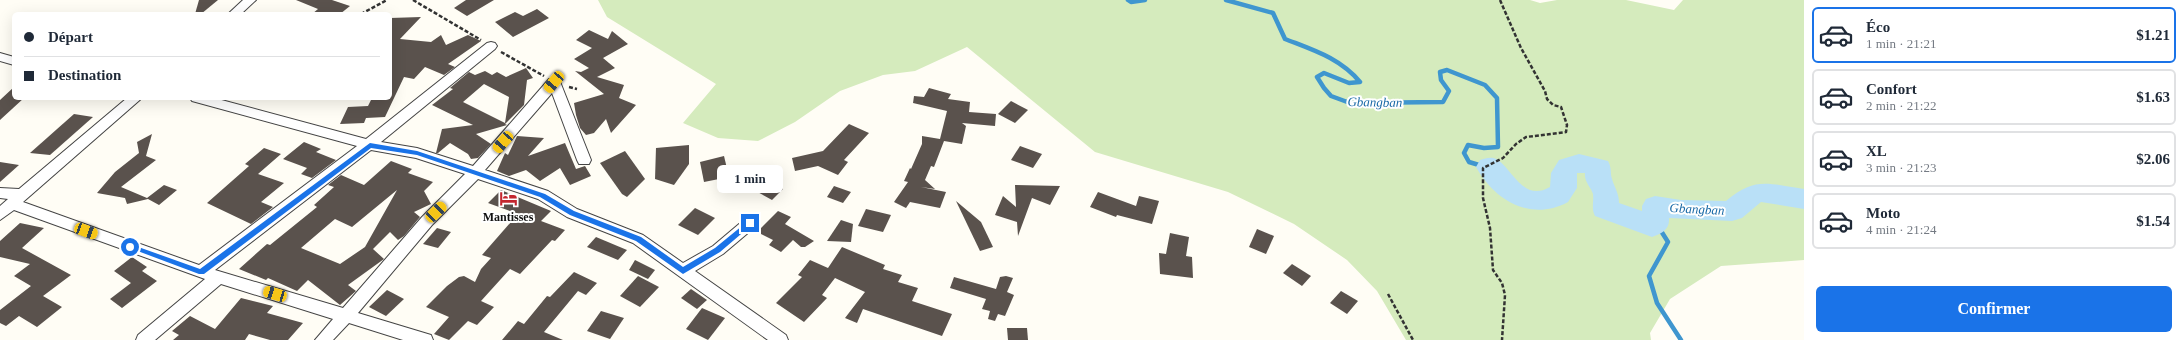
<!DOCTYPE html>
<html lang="fr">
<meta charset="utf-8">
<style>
:root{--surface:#fff;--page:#f2f2f3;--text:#1f2937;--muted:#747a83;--line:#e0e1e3;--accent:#1a73e8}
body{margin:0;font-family:Georgia,serif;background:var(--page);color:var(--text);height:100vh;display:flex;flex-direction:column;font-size:15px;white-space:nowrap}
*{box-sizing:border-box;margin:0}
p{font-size:13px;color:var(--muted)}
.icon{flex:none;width:22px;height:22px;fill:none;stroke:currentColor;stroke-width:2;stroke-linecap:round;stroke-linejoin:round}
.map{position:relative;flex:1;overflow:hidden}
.details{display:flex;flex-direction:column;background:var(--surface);width:380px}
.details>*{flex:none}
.top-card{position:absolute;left:12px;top:12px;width:380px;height:88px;border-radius:6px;box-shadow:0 4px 16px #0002;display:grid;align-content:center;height:88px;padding:0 12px;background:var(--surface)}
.end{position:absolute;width:18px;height:18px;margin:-9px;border:5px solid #1a73e8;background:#fff;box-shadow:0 0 0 2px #fff}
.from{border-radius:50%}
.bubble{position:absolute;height:28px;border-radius:6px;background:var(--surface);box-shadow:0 4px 16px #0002;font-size:13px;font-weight:800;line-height:28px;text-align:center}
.car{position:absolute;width:12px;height:24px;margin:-12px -6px;border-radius:5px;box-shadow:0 0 3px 1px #0007;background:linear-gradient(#f5c518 24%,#345 0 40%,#f5c518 0 76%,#345 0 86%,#f5c518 0)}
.top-card b{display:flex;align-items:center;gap:14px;height:38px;font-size:15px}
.top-card b+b{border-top:1px solid var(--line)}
.top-card i{width:10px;height:10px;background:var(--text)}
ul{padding:7px 0 0;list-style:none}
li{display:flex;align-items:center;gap:12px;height:56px;margin:0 8px 6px;padding:0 4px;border:2px solid var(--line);border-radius:6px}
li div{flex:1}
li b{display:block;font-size:15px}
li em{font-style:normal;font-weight:800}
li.current{border-color:var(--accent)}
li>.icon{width:36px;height:36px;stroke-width:1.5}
.button{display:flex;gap:8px;margin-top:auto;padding:8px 12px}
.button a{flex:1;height:46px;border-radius:6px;background:var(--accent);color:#fff;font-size:16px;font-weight:800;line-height:46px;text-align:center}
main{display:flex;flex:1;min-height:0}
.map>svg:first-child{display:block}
.green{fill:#d5ebbd}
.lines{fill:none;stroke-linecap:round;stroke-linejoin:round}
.stream{stroke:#3f96cf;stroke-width:4.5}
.river{fill:#b9e0f7;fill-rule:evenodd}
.building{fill:#5a524d;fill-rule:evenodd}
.minor-casing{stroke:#444;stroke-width:2}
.path{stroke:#333;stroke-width:2.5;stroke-dasharray:4 2;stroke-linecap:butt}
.minor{fill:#fff;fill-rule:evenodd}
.route{fill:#1a73e8}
.labels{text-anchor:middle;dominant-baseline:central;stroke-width:4;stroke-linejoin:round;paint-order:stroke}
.poi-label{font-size:12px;font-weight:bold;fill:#111;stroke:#fff}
.water-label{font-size:13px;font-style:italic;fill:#1768a6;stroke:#fff}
</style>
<main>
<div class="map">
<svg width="1804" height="340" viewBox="0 0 1804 340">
<rect width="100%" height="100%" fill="#fffdf5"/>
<polygon class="green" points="598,0 1530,0 1540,3 1557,0 1626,0 1674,10 1683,0 1804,0 1804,260 1721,266 1670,299 1650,333 1651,340 1406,340 1377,291 1347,260 1294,224 1228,192 1095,152 967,47 915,71 883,75 840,91 795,122 758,141 718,138 683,123 716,84 607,17"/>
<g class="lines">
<g class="stream">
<polyline points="1128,0 1131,2 1145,0"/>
<path d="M1226,0l47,13 12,26c28,11 55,19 75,43l-11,1 -25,-10 -7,4 7,11 7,8 19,7 93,-1 6,-11 -8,-11 -1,-8 7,-2 38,15 12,13 1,49 -14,1 -16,-3 -4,8 5,9 10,3 6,-1"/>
<polyline points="1656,223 1668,242 1649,276 1657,303 1681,340"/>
</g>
<path class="river" d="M1579,154l29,7c4,7 2,12 4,18 3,10 7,14 7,24l23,8v-5l4,-7 9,-3 26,4 45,1c29,-25 43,-17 78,-12v20l-43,-7 -19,16 -10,3 -63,-3c1,12 -8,16 -17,19l-57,-21c-4,-8 -1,-13 -2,-22 -2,-7 -9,-12 -8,-21h-8v15l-9,14c-37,20 -73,-1 -92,-35l4,-7c6,-2 12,-4 18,0 16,12 26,42 52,27l1,-14 8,-13z"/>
</g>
<g class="building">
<polygon points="199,0 218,0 201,14 195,14"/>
<polygon points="296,0 332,0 350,6 340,14 312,14 318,9"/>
<polygon points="466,0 494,0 467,16 454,8"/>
<polygon points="537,9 549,18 513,37 495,22 515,12 523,16"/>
<polygon points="421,17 400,39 431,42 441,35 446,45 468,35 481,41 448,64 455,67 444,75 425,67 414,79 404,77 385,117 366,118 364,123 340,124 348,107 368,106 372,98 390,98 390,18"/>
<polygon points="589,30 608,39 612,31 628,44 603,58 615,68 597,77 624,85 619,98 636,105 611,133 606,119 594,133 586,135 580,128 576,115 574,103 604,94 575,71 581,72 589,68 574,59 592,48 576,40"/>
<path d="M526,68l7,10 -6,2 -3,25 -19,19 2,1 -31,9 15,10 -13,14 -7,1 -3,-5 -18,-11 -12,10h-2l6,-24 31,-4 -41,-20 21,-16 -3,-1 19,-16 6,3 10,-4 7,4 5,-3 9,5zM484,84l25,13 -4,26 -42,-21z"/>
<polygon points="14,87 14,98 24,98 0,120 0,100"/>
<polygon points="929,88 951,94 948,99 970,102 969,112 996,114 995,126 962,123 966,126 962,144 944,141 934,167 931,166 925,180 935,189 921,187 946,192 940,208 910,202 906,208 894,202 908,182 904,181 910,168 911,169 922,144 922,136 940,139 947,111 913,103 914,96 924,97"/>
<polygon points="1011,101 1028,110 1015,123 998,114"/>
<polygon points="74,114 93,117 50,155 30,153"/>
<polygon points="849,124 869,133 844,160 848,162 838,175 818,166 795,171 792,158 823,151"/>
<polygon points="152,134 146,156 156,160 121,187 147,198 164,185 177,190 159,205 148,199 127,204 125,198 97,193 115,172 139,153 137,142"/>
<polygon points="517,136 544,138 528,156 565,143 576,169 585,166 591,176 570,185 560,168 540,181 526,170 509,176 497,171 505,153 508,155"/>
<polygon points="304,142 321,149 316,152 336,160 312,178 301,174 307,168 283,159"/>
<polygon points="689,145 689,164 674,185 655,179 656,148"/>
<polygon points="1020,146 1042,154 1033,168 1011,160"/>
<polygon points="264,148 281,154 258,174 284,183 261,202 273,207 251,224 207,203 249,166 245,164"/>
<polygon points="625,151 645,179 627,197 622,194 600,163"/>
<polygon points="724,156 729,177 704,182 700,162"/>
<path d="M391,161l21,8 -4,4 25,9 -9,9 7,13 -17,8 6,5 -16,19 -6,4 -8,-8 -17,17 11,10 -36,26 8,6 -16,14 -32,-25 -11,11 -29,-13 -2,2 -27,-11 28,-25 3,1 47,-38 -3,-2 20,-18 -6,-2 13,-10 23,10zM397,190l-32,57 -25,17 -39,-16 34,-29 17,8z"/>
<polygon points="0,162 19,165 0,182"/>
<polygon points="765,179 783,189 772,200 754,190"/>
<polygon points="1015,185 1060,186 1050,205 1032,198 1018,236 1017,222 995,215 1003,196 1016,207"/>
<polygon points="834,186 851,192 843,203 827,197"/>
<polygon points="501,190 551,211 541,221 565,230 555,241 552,240 520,274 510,269 481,301 494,307 477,325 468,321 449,340 434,334 449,317 426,307 447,286 459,277 464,276 475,282 481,269 491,258 482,255 518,214 488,203"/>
<polygon points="1098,192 1136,206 1139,196 1159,201 1152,224 1117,215 1116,217 1090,207"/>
<polygon points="956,201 981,222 993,247 980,251"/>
<polygon points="695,208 715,218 698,235 678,225"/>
<polygon points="866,209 891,215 883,232 858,226"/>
<polygon points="778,211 791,217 785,224 814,241 805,247 801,247 793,240 781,252 769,245 773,240 757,232"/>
<polygon points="841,220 853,224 851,242 827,241"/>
<polygon points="20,223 44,228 22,248 71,275 43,296 62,307 37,327 19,316 6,326 0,323 0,310 31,286 14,276 30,264 0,257 0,241"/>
<polygon points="437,228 451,232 438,248 423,244"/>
<polygon points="1257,229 1274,236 1266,254 1249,247"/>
<polygon points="1170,233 1189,237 1186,256 1192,257 1193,278 1160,274 1159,253 1166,254"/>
<polygon points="596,237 627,250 618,260 587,247"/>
<polygon points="842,247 885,265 883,269 902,275 898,282 918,288 912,301 952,314 942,336 863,309 857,323 845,318 865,292 835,278 822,295 827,298 804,322 776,303 802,277 798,275 810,260 828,268"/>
<polygon points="132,257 147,267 142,271 157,281 122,308 110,299 131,283 114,271"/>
<polygon points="635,260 655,270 648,279 629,270"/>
<polygon points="1292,264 1311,276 1302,286 1283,273"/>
<polygon points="574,272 597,283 586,295 578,291 544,332 563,340 502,340 518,321 524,324 547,296 550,297"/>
<polygon points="638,276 659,287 640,307 620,296"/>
<polygon points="1006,276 1013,278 1007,292 1014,295 1005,316 998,314 995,321 988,319 990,311 982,309 986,299 950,288 954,277 996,289 1000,277"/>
<polygon points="691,289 707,300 697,309 681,298"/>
<polygon points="387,290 404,299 386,316 369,307"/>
<polygon points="1341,291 1358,301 1347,314 1330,303"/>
<polygon points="241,298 273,306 267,313 303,323 288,340 270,340 249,334 245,340 173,340 179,335 172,331 190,316 215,329"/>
<polygon points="702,308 725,318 708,340 686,329"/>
<polygon points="601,311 624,318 610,339 587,331"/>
<polygon points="1007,328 1027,328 1028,340 1008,340"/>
</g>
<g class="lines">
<defs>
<g id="minor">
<polygon points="243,0 256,0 241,14 228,14"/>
<path d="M491,42l4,1 2,3 -2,3 -114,93 36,6 56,18 76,-87h10l32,81 -2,4h-10l-2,-4 -25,-67 -67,77 63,21 29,18 66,26 40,28 30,-17 32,-27 5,-2 5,2 2,4 -2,4 -32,27 -28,17 91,64 2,5h-20l-135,-97 -66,-26 -29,-18 -60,-20 -46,46 -74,88 73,22 2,5h-30l-54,-17 -16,17h-18l18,-21 -112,-35 -66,56h-19l2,-5 67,-56 -191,-69 -14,10v-14l8,-7 -8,-1v-10l19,1 108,-91h15l-119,104 176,63 158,-119 -165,-45 -2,-3h24l152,41 121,-96zM371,150l45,8 49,16 -43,43 -79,91 -128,-38z"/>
<polygon points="0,53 14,57 14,65 0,61"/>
</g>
</defs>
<use href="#minor" class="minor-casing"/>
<g class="path">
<polyline points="413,0 481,40"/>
<polyline points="1500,0 1521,48 1545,91 1547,99 1553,105 1561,107 1567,125 1566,132 1526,137 1516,144 1503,158 1483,168 1483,198 1490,228 1493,270 1502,283 1505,295 1502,340"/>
<polyline points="361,14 387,0"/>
<polyline points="501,52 544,76"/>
<polyline points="569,87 577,89"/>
<polyline points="1388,294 1413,340"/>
</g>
<use href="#minor" class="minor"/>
</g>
<polygon class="route" points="370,143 417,151 545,194 574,211 641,237 683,267 715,248 748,221 754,223 720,252 683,274 636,241 570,215 540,197 417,155 371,148 204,274 199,274 127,247 130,244 200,269"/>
<defs>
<symbol id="hotel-bare" viewBox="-9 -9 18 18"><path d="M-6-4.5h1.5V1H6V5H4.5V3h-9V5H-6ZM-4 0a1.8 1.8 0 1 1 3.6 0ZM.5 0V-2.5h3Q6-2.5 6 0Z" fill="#c4262e" stroke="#fff" stroke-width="2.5" paint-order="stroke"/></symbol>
</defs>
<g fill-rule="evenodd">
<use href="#hotel-bare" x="496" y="186" width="25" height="25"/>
</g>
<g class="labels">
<g class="poi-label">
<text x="508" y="217">Mantisses</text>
</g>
<g class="water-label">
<text transform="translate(1375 102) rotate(1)">Gbangban</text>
<text transform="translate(1697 209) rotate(3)">Gbangban</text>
</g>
</g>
</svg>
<i class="end from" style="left:130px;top:247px"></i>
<i class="end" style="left:750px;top:223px"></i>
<div class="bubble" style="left:717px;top:165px;width:66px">1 min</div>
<i class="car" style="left:554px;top:82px;rotate:220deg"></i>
<i class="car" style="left:503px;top:142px;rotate:221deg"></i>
<i class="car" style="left:436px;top:212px;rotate:46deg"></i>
<i class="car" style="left:86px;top:231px;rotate:110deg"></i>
<i class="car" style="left:275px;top:294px;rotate:287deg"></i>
<div class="top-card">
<b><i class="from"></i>Départ</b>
<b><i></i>Destination</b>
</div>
</div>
<section class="details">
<ul>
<li class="current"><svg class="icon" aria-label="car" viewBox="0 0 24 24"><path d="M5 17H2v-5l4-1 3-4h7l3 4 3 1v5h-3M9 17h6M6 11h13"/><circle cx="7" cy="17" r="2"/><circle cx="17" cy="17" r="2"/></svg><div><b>Éco</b><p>1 min · 21:21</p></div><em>$1.21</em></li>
<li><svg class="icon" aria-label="car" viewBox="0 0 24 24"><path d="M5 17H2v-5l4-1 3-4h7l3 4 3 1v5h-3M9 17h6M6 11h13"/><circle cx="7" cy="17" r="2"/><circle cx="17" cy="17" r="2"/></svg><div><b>Confort</b><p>2 min · 21:22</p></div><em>$1.63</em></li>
<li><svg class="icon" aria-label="car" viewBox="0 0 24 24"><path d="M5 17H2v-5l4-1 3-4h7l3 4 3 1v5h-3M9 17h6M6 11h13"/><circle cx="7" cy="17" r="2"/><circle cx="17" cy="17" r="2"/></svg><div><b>XL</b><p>3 min · 21:23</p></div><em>$2.06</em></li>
<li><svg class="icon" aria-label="car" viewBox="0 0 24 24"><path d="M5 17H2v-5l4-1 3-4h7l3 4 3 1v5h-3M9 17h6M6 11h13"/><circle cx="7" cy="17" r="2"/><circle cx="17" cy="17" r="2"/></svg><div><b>Moto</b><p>4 min · 21:24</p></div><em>$1.54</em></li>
</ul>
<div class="button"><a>Confirmer</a></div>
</section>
</main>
